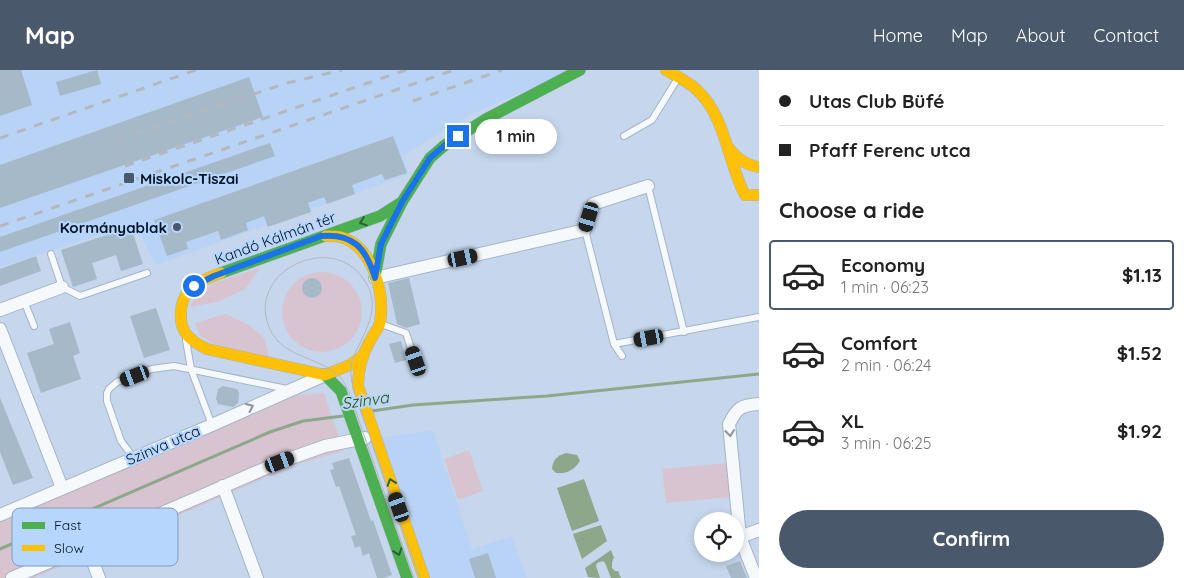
<!DOCTYPE html>
<meta charset="utf-8">
<style>
:root{--surface:#fff;--page:#f6f6f6;--text:#222;--muted:#767676;--line:#e0e0e0;--accent:#49586b}
body{margin:0;font-family:Quicksand,sans-serif;background:var(--page);color:var(--text);height:100vh;display:flex;flex-direction:column;font-size:19px;white-space:nowrap}
*{box-sizing:border-box;margin:0}
p{font-size:16px;color:var(--muted)}
.icon{flex:none;width:28px;height:28px;fill:none;stroke:currentColor;stroke-width:2;stroke-linecap:round;stroke-linejoin:round}
.map{position:relative;flex:1;overflow:hidden}
.sheet{display:flex;flex-direction:column;background:var(--surface);width:425px}
.sheet>*{flex:none}
.hud{display:grid;align-content:center;height:110px;padding:0 20px;background:var(--surface)}
.tools{position:absolute;left:694px;top:442px;display:grid;gap:10px}
.tools a{display:grid;place-items:center;width:50px;height:50px;border-radius:50%;background:var(--surface);box-shadow:0 2px 8px #0003;font-size:25px}
.end{position:absolute;width:22px;height:22px;margin:-11px;border:6px solid #1a73e8;background:#fff;box-shadow:0 0 0 2px #fff}
.from{border-radius:50%}
.bubble{position:absolute;height:35px;border-radius:18px;background:var(--surface);box-shadow:0 2px 8px #0003;font-size:16px;font-weight:700;line-height:35px;text-align:center}
.car{position:absolute;width:15px;height:30px;margin:-15px -8px;border-radius:6px;box-shadow:0 0 4px 1px #0007;background:linear-gradient(#222 24%,#8ab4d8 0 40%,#222 0 76%,#8ab4d8 0 86%,#222 0)}
.hud b{display:flex;align-items:center;gap:18px;height:48px;font-size:19px}
.hud b+b{border-top:1px solid var(--line)}
.hud i{width:12px;height:12px;background:var(--text)}
ul{padding:0;list-style:none}
li{display:flex;align-items:center;gap:15px;height:70px;margin:0 10px 8px;padding:0 10px;border:2px solid transparent;border-radius:5px}
li div{flex:1}
li b{display:block;font-size:19px}
li em{font-style:normal;font-weight:700}
li.selected{border-color:var(--accent)}
li>.icon{width:45px;height:45px;stroke-width:1.5}
h2{padding:0 20px;font-size:22px;line-height:60px}
.button{display:flex;gap:10px;margin-top:auto;padding:10px 20px}
.button a{flex:1;height:58px;border-radius:30px;background:var(--accent);color:#fff;font-size:20px;font-weight:700;line-height:58px;text-align:center}
header{display:flex;align-items:center;gap:30px;box-sizing:border-box;height:70px;padding:0 25px;background:var(--accent);color:#fff}
header strong{font-size:24px}
nav{display:flex;gap:28px;margin-inline-start:auto;font-size:18px}
main{display:flex;flex:1;min-height:0}
.map>svg:first-child{display:block}
.built{fill:#b8d3f5}
.green{fill:#d8c4d0}
.water{fill:#8da78a}
.lines{fill:none;stroke-linecap:round;stroke-linejoin:round}
.stream{stroke:#8da78a;stroke-width:3}
.building{fill:#a5b9c9}
.lane-casing{stroke:#a4b4c6;stroke-width:8}
.street-casing{stroke:#a4b4c6;stroke-width:14}
.fast-casing{stroke:#a4b4c6;stroke-width:12}
.slow-casing{stroke:#a4b4c6;stroke-width:12}
.lane{stroke:#f6f9fc;stroke-width:6}
.street{stroke:#f6f9fc;stroke-width:12}
.fast{stroke:#4caf50;stroke-width:11}
.slow{stroke:#ffc107;stroke-width:11}
.tram{stroke:#b3b8be;stroke-width:1}
.rail{stroke:#b3b8be;stroke-width:3;stroke-dasharray:9 9;stroke-linecap:butt}
.oneway{stroke:#29623a}
.oneway2{stroke:#8a929b}
.route{stroke:#1a73e8;stroke-width:6}
.poi-dot{fill:#49586b;stroke:#b6d6fd;stroke-width:2}
.labels{text-anchor:middle;dominant-baseline:central;stroke-width:4.5;stroke-linejoin:round;paint-order:stroke}
.poi-label{font-size:15px;font-weight:bold;fill:#061425;stroke:#b6d6fd;text-anchor:start}
.street-label{font-size:15px;fill:#061425;stroke:#b6d6fd}
.water-label{font-size:16px;font-style:italic;fill:#2c5100;stroke:#b6d6fd}
.key{fill:#b6d6fd;stroke:#819cbc;stroke-width:1}
.key-label{font-size:14px;fill:#061425}
</style>
<header>
<strong>Map</strong>
<nav><a>Home</a><a>Map</a><a>About</a><a>Contact</a></nav>
</header>
<main>
<div class="map">
<svg width="759" height="508" viewBox="0 0 759 508">
<rect width="100%" height="100%" fill="#c6d7ed"/>
<g class="built">
<polygon points="0,0 572,0 472,44 403,86 409,104 156,195 134,154 0,197"/>
<polygon points="433,360 472,479 512,466 527,508 425,508 378,368"/>
</g>
<g class="green">
<polygon points="257,199 260,199 245,219 217,232 189,237 199,223 214,213"/>
<circle cx="322" cy="242" r="40"/>
<polygon points="225,244 249,255 265,269 269,288 213,274 200,265 195,253"/>
<polygon points="324,323 344,381 295,395 34,508 0,508 0,452 290,326"/>
<polygon points="469,380 483,421 458,430 444,389"/>
<polygon points="728,393 731,427 666,433 662,399"/>
</g>
<g class="water">
<path d="M566,383l11,2 3,6c-6,9 -13,13 -24,12l-4,-4c1,-10 5,-13 14,-16z"/>
<polygon points="584,409 599,451 572,461 557,418"/>
<polygon points="601,455 607,471 582,489 573,464"/>
<polygon points="611,480 614,488 612,492 612,498 615,501 618,501 621,508 611,508 605,493 603,491 597,493 596,496 600,508 588,507 585,498"/>
</g>
<g class="lines">
<g class="stream">
<polyline points="372,341 413,335 547,326 759,304"/>
<polyline points="0,479 270,362 303,351 343,346"/>
</g>
</g>
<g class="building">
<polygon points="0,0 21,0 32,35 0,46"/>
<polygon points="97,0 101,14 60,26 56,12"/>
<polygon points="249,7 263,47 0,138 0,95"/>
<polygon points="393,66 407,103 385,110 382,104 352,115 355,124 327,134 324,127 308,133 311,142 268,157 264,146 246,153 248,160 221,170 218,161 186,172 188,179 167,186 154,150"/>
<polygon points="270,73 275,86 0,182 0,167"/>
<polygon points="131,157 143,194 121,201 116,185 92,193 97,209 73,217 61,180"/>
<polygon points="36,186 41,201 0,216 0,199"/>
<polygon points="409,208 420,254 406,258 397,254 388,213"/>
<circle cx="312" cy="218" r="10"/>
<polygon points="156,238 170,280 144,288 130,246"/>
<polygon points="70,252 80,283 73,286 81,309 41,323 27,283 54,274 49,259"/>
<polygon points="401,271 406,290 395,293 389,274"/>
<polygon points="223,316 237,319 239,323 238,333 233,337 218,334 216,329 218,319"/>
<polygon points="0,328 33,408 13,415 0,382"/>
<polygon points="349,388 371,451 373,450 392,505 384,508 377,508 369,483 363,486 360,476 355,478 351,466 356,465 339,416 336,417 330,400 334,399 332,393"/>
<polygon points="488,483 496,508 475,508 469,489"/>
<polygon points="740,491 747,508 731,508 726,496"/>
</g>
<g class="lines">
<defs>
<g id="lane">
<polyline points="624,66 652,50 678,8"/>
<polyline points="648,116 684,262"/>
<polyline points="585,160 614,274 622,286"/>
<polyline points="51,184 62,217 80,226 147,203"/>
<polyline points="24,231 34,256"/>
<polyline points="381,254 406,263 415,291"/>
<polyline points="186,270 191,299 212,355"/>
<polyline points="614,274 759,247"/>
<polyline points="133,387 121,371 107,331 107,323 109,319 117,312 152,299 174,296 287,319"/>
</g>
<g id="street">
<polyline points="375,208 585,160 593,134 648,116"/>
<polyline points="0,240 62,217"/>
<polyline points="0,259 62,418"/>
<polyline points="223,416 257,508"/>
<polyline points="0,445 212,355 325,305"/>
<polyline points="740,467 759,460"/>
<polyline points="87,476 99,508"/>
<polyline points="12,508 280,392 325,376 365,368"/>
<path d="M756,508l-16,-41 -11,-113c8,-16 12,-19 30,-20"/>
</g>
<g id="fast">
<polyline points="221,203 380,146 402,132"/>
<polyline points="375,207 381,174 402,132 430,88 445,75 486,49 580,0"/>
<polyline points="325,305 341,321 407,508"/>
</g>
<g id="slow">
<path d="M666,0c10,6 21,11 30,19 30,27 31,72 49,106h14"/>
<path d="M728,77c9,11 17,18 31,20"/>
<path d="M326,166c5,0 11,0 15,1 32,10 44,56 39,85 -1,6 -6,11 -9,17 -9,15 -13,29 -13,47l66,192"/>
<path d="M221,203c-10,4 -23,8 -31,16 -11,12 -13,35 -2,47 5,6 12,9 19,13l118,26 25,-10 11,-8"/>
</g>
</defs>
<use href="#lane" class="lane-casing"/>
<use href="#street" class="street-casing"/>
<use href="#fast" class="fast-casing"/>
<use href="#slow" class="slow-casing"/>
<use href="#lane" class="lane"/>
<use href="#street" class="street"/>
<use href="#fast" class="fast"/>
<use href="#slow" class="slow"/>
<path class="tram" d="M414,508l-65,-186c-4,-8 -8,-16 -16,-21 -22,-15 -53,-16 -64,-44 -23,-57 65,-96 95,-47 6,8 9,18 8,28 -1,17 -13,35 -19,50 -4,11 -2,21 1,33l66,187"/>
<g class="rail">
<polyline points="413,31 502,0"/>
<polyline points="0,68 196,0"/>
<polyline points="116,70 287,13 342,0"/>
<polyline points="125,96 406,0"/>
<polyline points="0,156 454,0"/>
</g>
</g>
<defs><path id="oneway-chevron" d="M-2-3.5L2.5 0L-2 3.5" fill="none" stroke-width="1.6" stroke-linecap="round" stroke-linejoin="round" transform="scale(1.25)"/></defs>
<g class="oneway">
<use href="#oneway-chevron" transform="translate(363 152) rotate(161)"/>
<use href="#oneway-chevron" transform="translate(391 412) rotate(-109)"/>
<use href="#oneway-chevron" transform="translate(398 482) rotate(71)"/>
</g>
<g class="oneway2">
<use href="#oneway-chevron" transform="translate(250 337) rotate(-25)"/>
<use href="#oneway-chevron" transform="translate(730 363) rotate(83)"/>
</g>
<g class="lines">
<path class="route" d="M194,216l20,-10 107,-40c32,-3 45,12 54,42l6,-34 21,-42 28,-44 15,-13 13,-9"/>
</g>
<g class="poi-dot">
<rect x="123" y="102" width="12" height="12" rx="2.5"/>
<circle cx="177" cy="157" r="5"/>
</g>
<g class="labels">
<g class="poi-label">
<text x="140" y="108">Miskolc-Tiszai</text>
<text x="167" y="157" text-anchor="end">Kormányablak</text>
</g>
<g class="street-label">
<text transform="translate(275 168) rotate(-20)">Kandó Kálmán tér</text>
<text transform="translate(163 375) rotate(-23)">Szinva utca</text>
</g>
<g class="water-label">
<text transform="translate(365 330) rotate(-8)">Szinva</text>
</g>
</g>
<rect x="12" y="438" width="166" height="58" rx="8" class="key"/>
<rect x="22" y="452" width="23" height="7" fill="#4caf50"/>
<rect x="22" y="475" width="23" height="6" fill="#ffc107"/>
<g class="key-label">
<text x="54" y="460">Fast</text>
<text x="54" y="483">Slow</text>
</g>
</svg>
<div class="tools">
<a><svg class="icon" aria-label="locate" viewBox="0 0 24 24"><circle cx="12" cy="12" r="6"/><path d="M12 2v4M12 18v4M2 12h4M18 12h4"/></svg></a>
</div>
<i class="end from" style="left:194px;top:216px"></i>
<i class="end" style="left:458px;top:66px"></i>
<div class="bubble" style="left:475px;top:49px;width:82px">1 min</div>
<i class="car" style="left:589px;top:147px;rotate:197deg"></i>
<i class="car" style="left:463px;top:188px;rotate:78deg"></i>
<i class="car" style="left:649px;top:268px;rotate:260deg"></i>
<i class="car" style="left:416px;top:291px;rotate:341deg"></i>
<i class="car" style="left:135px;top:306px;rotate:249deg"></i>
<i class="car" style="left:280px;top:392px;rotate:69deg"></i>
<i class="car" style="left:399px;top:437px;rotate:341deg"></i>
</div>
<section class="sheet">
<div class="hud">
<b><i class="from"></i>Utas Club Büfé</b>
<b><i></i>Pfaff Ferenc utca</b>
</div>
<h2>Choose a ride</h2>
<ul>
<li class="selected"><svg class="icon" aria-label="car" viewBox="0 0 24 24"><path d="M5 17H2v-5l4-1 3-4h7l3 4 3 1v5h-3M9 17h6M6 11h13"/><circle cx="7" cy="17" r="2"/><circle cx="17" cy="17" r="2"/></svg><div><b>Economy</b><p>1 min · 06:23</p></div><em>$1.13</em></li>
<li><svg class="icon" aria-label="car" viewBox="0 0 24 24"><path d="M5 17H2v-5l4-1 3-4h7l3 4 3 1v5h-3M9 17h6M6 11h13"/><circle cx="7" cy="17" r="2"/><circle cx="17" cy="17" r="2"/></svg><div><b>Comfort</b><p>2 min · 06:24</p></div><em>$1.52</em></li>
<li><svg class="icon" aria-label="car" viewBox="0 0 24 24"><path d="M5 17H2v-5l4-1 3-4h7l3 4 3 1v5h-3M9 17h6M6 11h13"/><circle cx="7" cy="17" r="2"/><circle cx="17" cy="17" r="2"/></svg><div><b>XL</b><p>3 min · 06:25</p></div><em>$1.92</em></li>
</ul>
<div class="button"><a>Confirm</a></div>
</section>
</main>
